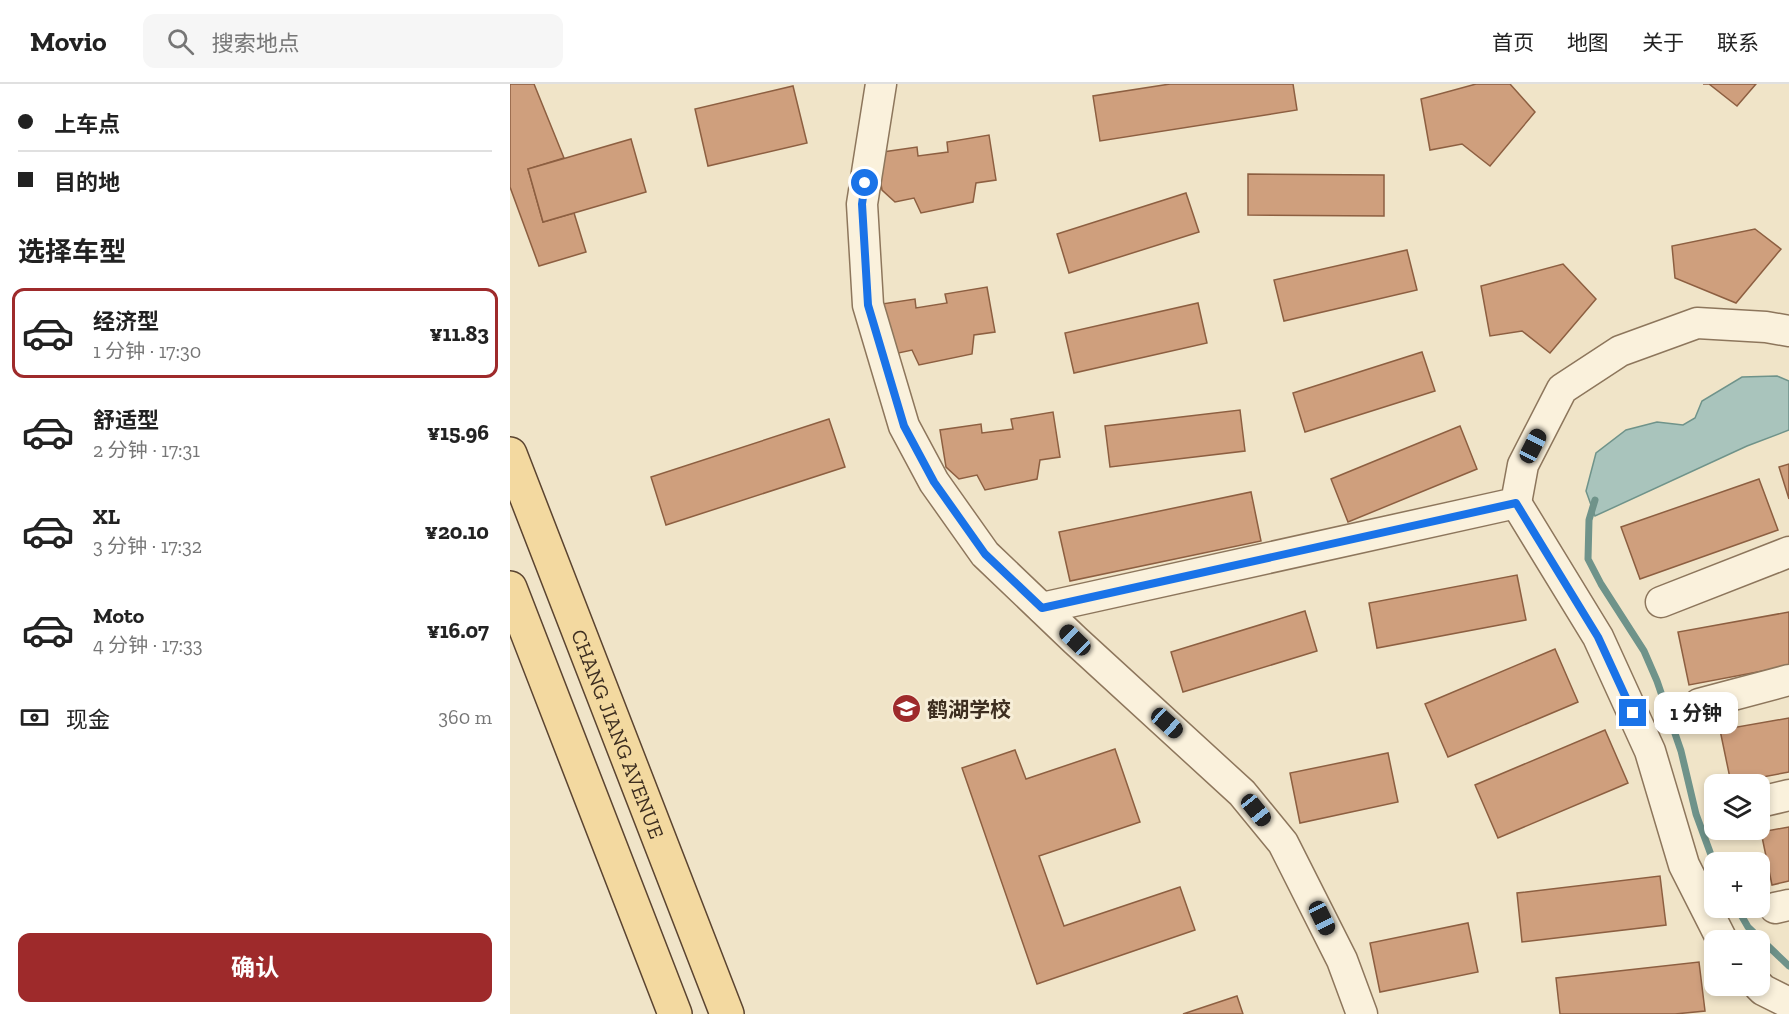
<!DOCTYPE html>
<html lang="zh">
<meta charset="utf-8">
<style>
:root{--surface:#fff;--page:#f6f6f6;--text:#222;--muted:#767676;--line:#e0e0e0;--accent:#9e2a2b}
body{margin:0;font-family:"Zilla Slab","Noto Sans SC",serif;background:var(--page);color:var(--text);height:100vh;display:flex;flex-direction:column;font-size:22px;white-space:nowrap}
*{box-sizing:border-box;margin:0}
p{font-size:20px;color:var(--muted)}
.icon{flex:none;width:33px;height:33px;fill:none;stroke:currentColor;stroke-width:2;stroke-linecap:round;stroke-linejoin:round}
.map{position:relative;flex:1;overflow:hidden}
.drawer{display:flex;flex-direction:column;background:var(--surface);width:510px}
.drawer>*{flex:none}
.guide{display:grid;align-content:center;height:132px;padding:0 18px;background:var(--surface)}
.buttons{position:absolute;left:1194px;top:690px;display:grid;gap:12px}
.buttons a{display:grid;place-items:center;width:66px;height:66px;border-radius:12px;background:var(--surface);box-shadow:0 3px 9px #0003;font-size:30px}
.end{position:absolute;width:27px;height:27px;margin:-14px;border:8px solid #1a73e8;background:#fff;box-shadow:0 0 0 3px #fff}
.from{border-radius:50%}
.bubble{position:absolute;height:42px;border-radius:12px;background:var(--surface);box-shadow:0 3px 9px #0003;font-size:20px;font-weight:700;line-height:42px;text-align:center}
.car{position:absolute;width:18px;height:36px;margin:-18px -9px;border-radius:8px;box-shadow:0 0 4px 2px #0007;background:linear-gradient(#222 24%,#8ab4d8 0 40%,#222 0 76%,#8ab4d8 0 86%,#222 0)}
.guide b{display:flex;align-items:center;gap:21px;height:57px;font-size:22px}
.guide b+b{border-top:2px solid var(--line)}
.guide i{width:15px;height:15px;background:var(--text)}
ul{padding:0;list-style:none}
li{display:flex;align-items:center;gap:18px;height:90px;margin:0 12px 9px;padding:0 6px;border:3px solid transparent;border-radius:12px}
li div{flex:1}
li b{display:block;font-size:22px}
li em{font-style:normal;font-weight:700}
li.selected{border-color:var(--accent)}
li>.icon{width:54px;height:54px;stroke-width:1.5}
h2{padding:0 18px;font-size:27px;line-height:72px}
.pay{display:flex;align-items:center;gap:15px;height:66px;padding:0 18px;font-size:22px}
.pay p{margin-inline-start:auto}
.cta{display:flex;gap:12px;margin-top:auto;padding:12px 18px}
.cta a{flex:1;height:69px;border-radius:12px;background:var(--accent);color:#fff;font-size:24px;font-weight:700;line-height:69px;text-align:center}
header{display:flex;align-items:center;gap:36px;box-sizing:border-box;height:84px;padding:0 30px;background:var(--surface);border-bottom:2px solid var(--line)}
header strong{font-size:28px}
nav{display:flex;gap:33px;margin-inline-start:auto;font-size:21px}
.search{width:420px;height:54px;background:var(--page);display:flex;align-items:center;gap:15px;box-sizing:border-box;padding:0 21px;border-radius:12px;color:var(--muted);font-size:22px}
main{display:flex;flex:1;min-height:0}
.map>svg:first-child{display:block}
.water{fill:#a9c4bc;stroke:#6f938a;stroke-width:1.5}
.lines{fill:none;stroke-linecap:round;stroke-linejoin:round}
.stream{stroke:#6f938a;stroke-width:7}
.building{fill:#cf9f7d;stroke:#8d5f41;stroke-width:1.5}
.minor-casing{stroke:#8d765c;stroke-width:33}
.major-casing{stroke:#5b4430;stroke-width:36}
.minor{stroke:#faf1dc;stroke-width:30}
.major{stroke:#f3d9a0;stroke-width:33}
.route{stroke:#1a73e8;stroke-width:8}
.labels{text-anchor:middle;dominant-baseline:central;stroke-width:6;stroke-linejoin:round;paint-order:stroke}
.poi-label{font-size:21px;font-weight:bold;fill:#3d2e20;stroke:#f7eed8;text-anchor:start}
.street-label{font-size:21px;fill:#3d2e20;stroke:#f7eed8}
</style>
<header>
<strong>Movio</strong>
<div class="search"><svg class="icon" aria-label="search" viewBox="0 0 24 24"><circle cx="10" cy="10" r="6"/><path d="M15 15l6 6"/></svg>搜索地点</div>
<nav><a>首页</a><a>地图</a><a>关于</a><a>联系</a></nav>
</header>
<main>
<section class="drawer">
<div class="guide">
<b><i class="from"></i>上车点</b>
<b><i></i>目的地</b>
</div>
<h2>选择车型</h2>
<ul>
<li class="selected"><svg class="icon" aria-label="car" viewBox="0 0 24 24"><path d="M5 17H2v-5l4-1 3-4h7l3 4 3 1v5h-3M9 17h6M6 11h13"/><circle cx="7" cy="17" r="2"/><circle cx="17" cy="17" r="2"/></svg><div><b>经济型</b><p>1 分钟 · 17:30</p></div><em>¥11.83</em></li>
<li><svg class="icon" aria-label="car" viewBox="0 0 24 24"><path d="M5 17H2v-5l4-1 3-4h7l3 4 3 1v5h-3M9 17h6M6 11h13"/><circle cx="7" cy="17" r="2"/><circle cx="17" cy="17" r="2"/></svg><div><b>舒适型</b><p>2 分钟 · 17:31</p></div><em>¥15.96</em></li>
<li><svg class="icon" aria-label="car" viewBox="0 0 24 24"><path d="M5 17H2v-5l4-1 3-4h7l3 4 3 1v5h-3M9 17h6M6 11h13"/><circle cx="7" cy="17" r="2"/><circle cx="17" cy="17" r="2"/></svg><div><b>XL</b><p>3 分钟 · 17:32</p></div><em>¥20.10</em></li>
<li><svg class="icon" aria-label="car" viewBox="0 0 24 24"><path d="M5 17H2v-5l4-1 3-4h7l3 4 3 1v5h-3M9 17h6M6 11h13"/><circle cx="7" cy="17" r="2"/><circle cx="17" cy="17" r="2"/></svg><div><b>Moto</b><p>4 分钟 · 17:33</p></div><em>¥16.07</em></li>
</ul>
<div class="pay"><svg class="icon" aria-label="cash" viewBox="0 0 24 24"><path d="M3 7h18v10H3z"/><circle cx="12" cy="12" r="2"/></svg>现金<p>360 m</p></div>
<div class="cta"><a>确认</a></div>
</section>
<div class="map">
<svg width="1279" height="930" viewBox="0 0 1279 930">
<rect width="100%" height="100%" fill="#f0e4c8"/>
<polygon class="water" points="1267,292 1279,297 1279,346 1237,362 1085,432 1076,407 1086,369 1116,346 1147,338 1173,341 1185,334 1192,317 1232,293"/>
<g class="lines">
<g class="stream">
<polyline points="1085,416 1079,436 1078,475 1091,500 1134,567 1147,597 1171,667 1186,730 1204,779"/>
<polyline points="1227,824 1238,843 1279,882"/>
</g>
</g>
<g class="building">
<polygon points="0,0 24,0 54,74 18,85 33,138 64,129 76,168 29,182 0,103"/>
<polygon points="660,0 783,0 787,26 590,57 583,12"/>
<polygon points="966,0 1000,0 1025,28 980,82 952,60 920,66 911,15"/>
<polygon points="1193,0 1246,0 1227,22 1199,0"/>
<polygon points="283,2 297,59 198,82 185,25"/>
<polygon points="479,51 486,96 466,99 463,118 411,129 404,114 385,118 372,106 366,69 407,63 408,72 438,68 437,58"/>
<polygon points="121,55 136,108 33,138 18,85"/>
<polygon points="738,90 874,91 874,132 738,131"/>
<polygon points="676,109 689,148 559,189 547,150"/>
<polygon points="1245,145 1271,165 1226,219 1165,194 1162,162"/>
<polygon points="897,166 907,206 774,237 764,196"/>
<polygon points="1053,180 1086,215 1040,269 1012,247 980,252 971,202"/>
<polygon points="477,203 485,248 464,251 462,270 409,281 402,266 384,270 365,221 405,215 406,224 437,219 435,210"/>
<polygon points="688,219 697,259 564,289 555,249"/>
<polygon points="912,268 925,307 795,348 783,309"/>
<polygon points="730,326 735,367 600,383 595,342"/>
<polygon points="543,328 550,373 530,376 527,395 475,406 467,391 449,395 436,383 430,346 471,340 472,349 503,345 501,335"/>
<polygon points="319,335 335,383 156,441 141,393"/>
<polygon points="950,342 967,385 838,438 821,395"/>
<polygon points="1279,380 1279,415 1269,383"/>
<polygon points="1249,395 1268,446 1130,495 1111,443"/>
<polygon points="741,408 751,457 560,497 549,448"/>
<polygon points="1007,491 1016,536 867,564 859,519"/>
<polygon points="795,527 807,567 673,608 661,568"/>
<polygon points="1279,528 1279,582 1179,601 1168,548"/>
<polygon points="1045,565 1068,618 938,673 915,620"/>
<polygon points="1279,634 1279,688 1221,699 1210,646"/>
<polygon points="1095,646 1118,699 988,754 965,701"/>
<polygon points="605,665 630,738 529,772 554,842 670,803 685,846 527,900 452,684 505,666 516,695"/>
<polygon points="878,669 888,718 790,739 780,689"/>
<polygon points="1279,743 1279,797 1262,801 1251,748"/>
<polygon points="1150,792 1156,841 1012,858 1007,809"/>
<polygon points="958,839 968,888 870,908 860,859"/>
<polygon points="1189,878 1195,927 1165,930 1050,930 1046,894"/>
<polygon points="727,912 733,930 673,930"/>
</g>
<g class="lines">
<defs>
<g id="minor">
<polyline points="371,0 352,120 358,221 394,342 424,398 475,470 565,556 732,709 773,759 832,876 852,930"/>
<polyline points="1006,419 1088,553 1140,667 1174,781 1212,856"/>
<polyline points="1151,518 1279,468"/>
<polyline points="532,524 1006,419 1013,381 1052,305 1110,267 1187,239 1256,243 1279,247"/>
<polyline points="1189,620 1279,596"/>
<polyline points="1250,718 1279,711"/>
<polyline points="1265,824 1279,821"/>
<polyline points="1249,902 1253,906 1279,919"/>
</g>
<g id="major">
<path id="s1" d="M0,370l217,560"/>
<polyline points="0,504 165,930"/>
</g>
</defs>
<use href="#minor" class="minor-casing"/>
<use href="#major" class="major-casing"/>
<use href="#minor" class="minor"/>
<use href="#major" class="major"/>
</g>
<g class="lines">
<polyline class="route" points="355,99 352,120 358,221 394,342 424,398 475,470 532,524 1006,419 1088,553 1123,629"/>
</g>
<defs>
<symbol id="school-disc" viewBox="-11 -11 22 22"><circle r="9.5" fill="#9e2a2b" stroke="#f7eed8"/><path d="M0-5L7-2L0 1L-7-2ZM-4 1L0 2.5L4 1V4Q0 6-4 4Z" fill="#fff"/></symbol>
</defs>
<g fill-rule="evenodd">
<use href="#school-disc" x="380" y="608" width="33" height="33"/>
</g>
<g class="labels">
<g class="poi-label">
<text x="417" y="625">鹤湖学校</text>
</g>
<g class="street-label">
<text stroke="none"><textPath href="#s1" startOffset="300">CHANG JIANG AVENUE</textPath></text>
</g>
</g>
</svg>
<div class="buttons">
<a><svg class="icon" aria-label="layers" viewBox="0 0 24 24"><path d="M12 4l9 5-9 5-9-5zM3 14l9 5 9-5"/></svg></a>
<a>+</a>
<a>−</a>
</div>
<i class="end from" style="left:355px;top:99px"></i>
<i class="end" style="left:1123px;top:629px"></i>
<div class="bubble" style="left:1144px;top:608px;width:84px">1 分钟</div>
<i class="car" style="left:1023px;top:362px;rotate:27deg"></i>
<i class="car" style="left:565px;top:556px;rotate:314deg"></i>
<i class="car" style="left:657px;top:639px;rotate:132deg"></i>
<i class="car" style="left:746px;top:726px;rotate:141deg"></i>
<i class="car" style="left:812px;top:834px;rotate:154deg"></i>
</div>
</main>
